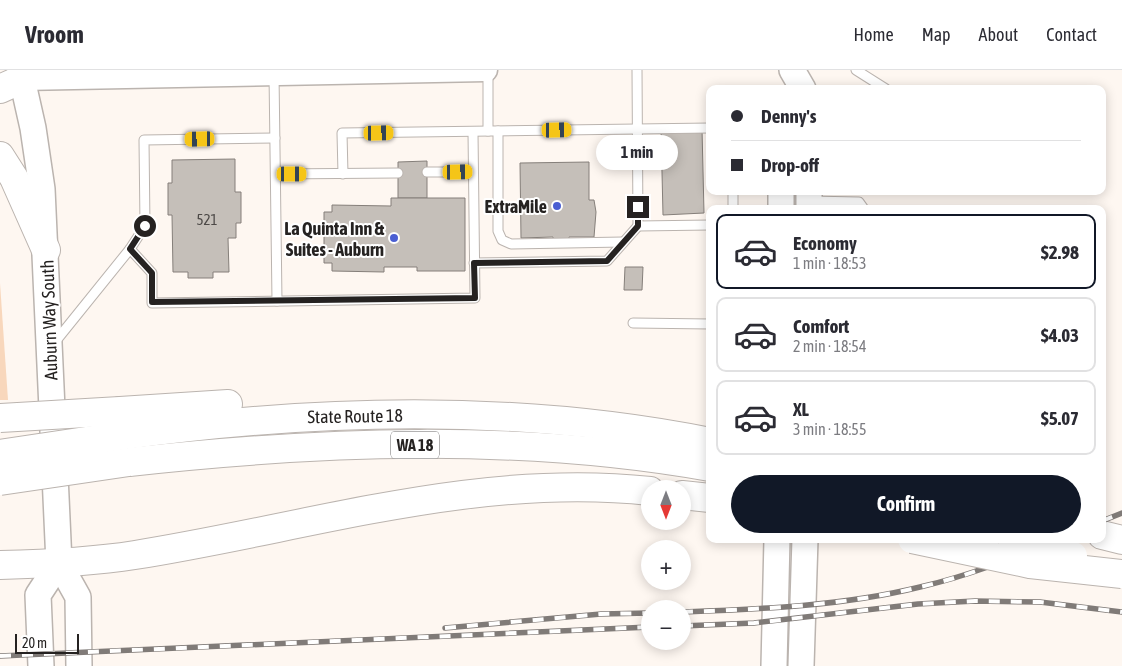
<!DOCTYPE html>
<meta charset="utf-8">
<style>
:root{--surface:#fff;--page:#f2f2f3;--text:#2b2b33;--muted:#7c7c81;--line:#e1e1e2;--accent:#111827}
body{margin:0;font-family:"Asap Condensed",sans-serif;background:var(--page);color:var(--text);height:100vh;display:flex;flex-direction:column;font-size:19px;white-space:nowrap}
*{box-sizing:border-box;margin:0}
p{font-size:16px;color:var(--muted)}
.icon{flex:none;width:28px;height:28px;fill:none;stroke:currentColor;stroke-width:2;stroke-linecap:round;stroke-linejoin:round}
.map{position:relative;flex:1;overflow:hidden}
.panel{position:absolute;left:706px;top:135px;width:400px;height:338px;display:flex;flex-direction:column;background:var(--surface);border-radius:10px;box-shadow:0 2px 12px #0003}
.panel>*{flex:none}
.banner{position:absolute;left:706px;top:15px;width:400px;height:110px;border-radius:10px;box-shadow:0 2px 12px #0003;display:grid;align-content:center;height:110px;padding:0 25px;background:var(--surface)}
.needle{width:32px;rotate:180deg}
.tools{position:absolute;left:641px;top:410px;display:grid;gap:10px}
.tools a{display:grid;place-items:center;width:50px;height:50px;border-radius:50%;background:var(--surface);box-shadow:0 2px 12px #0003;font-size:25px}
.scale{position:absolute;left:15px;bottom:12px;width:64px;box-sizing:border-box;padding-left:5px;border:2px solid #252221;border-top:0;font-size:14px;line-height:18px;white-space:nowrap;color:#252221;-webkit-text-stroke:4px #fff;paint-order:stroke}
.end{position:absolute;width:22px;height:22px;margin:-11px;border:6px solid #252221;background:#fff;box-shadow:0 0 0 2px #fff}
.from{border-radius:50%}
.bubble{position:absolute;height:35px;border-radius:18px;background:var(--surface);box-shadow:0 2px 12px #0003;font-size:16px;font-weight:700;line-height:35px;text-align:center}
.car{position:absolute;width:15px;height:30px;margin:-15px -8px;border-radius:6px;box-shadow:0 0 4px 1px #0007;background:linear-gradient(#f5c518 24%,#345 0 40%,#f5c518 0 76%,#345 0 86%,#f5c518 0)}
.banner b{display:flex;align-items:center;gap:18px;height:48px;font-size:19px}
.banner b+b{border-top:1px solid var(--line)}
.banner i{width:12px;height:12px;background:var(--text)}
ul{padding:9px 0 0;list-style:none}
li{display:flex;align-items:center;gap:15px;height:75px;margin:0 10px 8px;padding:0 15px;border:2px solid var(--line);border-radius:10px}
li div{flex:1}
li b{display:block;font-size:19px}
li em{font-style:normal;font-weight:700}
li.selected{border-color:var(--accent)}
li>.icon{width:45px;height:45px;stroke-width:1.5}
.primary-button{display:flex;gap:10px;margin-top:auto;padding:10px 25px}
.primary-button a{flex:1;height:58px;border-radius:30px;background:var(--accent);color:#fff;font-size:20px;font-weight:700;line-height:58px;text-align:center}
header{display:flex;align-items:center;gap:30px;box-sizing:border-box;height:70px;padding:0 25px;background:var(--surface);border-bottom:1px solid var(--line)}
header strong{font-size:24px}
nav{display:flex;gap:28px;margin-inline-start:auto;font-size:18px}
.map>svg:first-child{display:block}
.green{fill:#f8d7bc}
.building{fill:#c5bfb9;stroke:#857f7a}
.lines{fill:none;stroke-linecap:round;stroke-linejoin:round}
.service-casing{stroke:#bbb4af;stroke-width:11}
.tertiary-casing{stroke:#bbb4af;stroke-width:25}
.secondary-casing{stroke:#bbb4af;stroke-width:28}
.motorway-casing{stroke:#bbb4af;stroke-width:30}
.service{stroke:#fff;stroke-width:9}
.tertiary{stroke:#fff;stroke-width:22}
.secondary{stroke:#fff;stroke-width:25}
.motorway{stroke:#fff;stroke-width:28}
.rail-casing{stroke:#807b78;stroke-width:5.5}
.rail{stroke:#fff;stroke-width:4;stroke-dasharray:11;stroke-linecap:butt}
.motorway-bridge-casing{stroke:#bbb4af;stroke-width:30;stroke-linecap:butt}
.motorway-bridge{stroke:#fff;stroke-width:28}
.route{stroke:#252221;stroke-width:6}
.poi-dot{fill:#4a5ed2;stroke:#fff;stroke-width:2}
.labels{text-anchor:middle;dominant-baseline:central;stroke-width:4;stroke-linejoin:round;paint-order:stroke}
.number-label{font-size:15px;fill:#4d4947}
.shield{fill:#fff;stroke:#666464;stroke-width:1}
.shield-label{font-size:16px;font-weight:bold;fill:#252221}
.poi-label{font-size:18px;font-weight:bold;fill:#252221;stroke:#fff;text-anchor:end}
.street-label{font-size:18px;fill:#252221;stroke:#fff}
</style>
<header>
<strong>Vroom</strong>
<nav><a>Home</a><a>Map</a><a>About</a><a>Contact</a></nav>
</header>
<div class="map">
<svg width="1122" height="596" viewBox="0 0 1122 596">
<rect width="100%" height="100%" fill="#fef7f1"/>
<polygon class="green" points="0,213 8,330 0,330"/>
<g class="building">
<polygon points="702,59 704,143 663,145 661,60"/>
<polygon points="235,89 235,122 241,122 241,153 236,153 236,168 228,168 229,202 213,202 213,208 188,208 188,202 173,202 172,145 168,145 168,113 172,113 172,90"/>
<polygon points="427,91 427,128 398,128 398,92"/>
<polygon points="589,92 589,130 594,130 596,142 594,167 569,167 569,172 553,172 553,167 521,168 520,93"/>
<polygon points="391,128 465,128 465,201 417,201 417,197 384,197 384,202 332,201 332,193 324,193 324,142 332,142 332,135 391,136"/>
<polygon points="625,197 643,197 642,220 624,220"/>
</g>
<g class="lines">
<defs>
<g id="service">
<polyline points="488,0 488,61"/>
<polyline points="637,0 638,156 710,155"/>
<polyline points="856,0 886,19"/>
<polyline points="274,4 277,231"/>
<polyline points="498,61 498,161 502,170 511,174 623,172"/>
<polyline points="275,68 144,70 145,156 130,179 152,203 152,233 475,228 473,62"/>
<polyline points="427,102 473,102"/>
<polyline points="276,104 398,103"/>
<polyline points="343,104 342,63 710,58"/>
<polyline points="733,121 733,139"/>
<polyline points="809,131 859,132 864,139"/>
<polyline points="474,193 607,191 638,156"/>
<polyline points="633,253 710,254"/>
<polyline points="55,272 130,179"/>
</g>
<polyline id="tertiary" points="22,9 486,0"/>
<g id="secondary">
<polyline points="20,0 33,58 42,119 59,493 78,527 79,596"/>
<polyline points="792,0 803,19"/>
<polyline points="809,121 809,139"/>
<polyline points="781,139 781,121"/>
<polyline points="41,596 38,525 59,493"/>
<polyline points="774,596 777,469"/>
<polyline points="801,596 805,469"/>
</g>
<g id="motorway">
<polyline points="0,19 22,9"/>
<polyline points="0,86 14,108 46,180"/>
<polyline points="120,341 228,334"/>
<path d="M126,365c190,-26 395,-31 584,7"/>
<path d="M129,392c191,-21 390,-29 581,5"/>
<polyline points="682,425 710,428"/>
<polyline points="1102,465 1122,470"/>
<path d="M0,495c45,-1 91,-3 135,-10 171,-27 341,-83 515,-64"/>
</g>
</defs>
<use href="#service" class="service-casing"/>
<use href="#tertiary" class="tertiary-casing"/>
<use href="#secondary" class="secondary-casing"/>
<use href="#motorway" class="motorway-casing"/>
<use href="#service" class="service"/>
<use href="#tertiary" class="tertiary"/>
<use href="#secondary" class="secondary"/>
<use href="#motorway" class="motorway"/>
<defs>
<g id="rail">
<polyline points="1102,451 1122,443"/>
<path d="M682,542c79,-3 161,-6 238,-25 48,-11 94,-29 140,-48"/>
<polyline points="682,556 754,553 918,534 975,531 1040,532 1122,542"/>
<polyline points="445,558 601,544 650,543"/>
<polyline points="0,586 650,557"/>
</g>
</defs>
<use href="#rail" class="rail-casing"/>
<use href="#rail" class="rail"/>
<defs>
<g id="motorway-bridge">
<polyline points="0,348 120,341"/>
<polyline points="0,384 126,365"/>
<polyline points="0,411 129,392"/>
<polyline points="912,469 1030,494 1122,504"/>
<polyline points="1012,469 1073,486"/>
</g>
</defs>
<use href="#motorway-bridge" class="motorway-bridge-casing"/>
<use href="#motorway-bridge" class="motorway-bridge"/>
</g>
<g class="lines">
<polyline class="route" points="145,156 130,179 152,203 152,232 475,228 474,193 607,191 638,156 638,137"/>
</g>
<g class="poi-dot">
<circle cx="557" cy="136" r="5"/>
<circle cx="394" cy="168" r="5"/>
</g>
<g class="labels">
<g class="number-label">
<text x="207" y="149">521</text>
</g>
<rect class="shield" x="391" y="361.5" width="48" height="27" rx="4"/>
<g class="shield-label">
<text x="415" y="375">WA 18</text>
</g>
<g class="poi-label">
<text x="547" y="136">ExtraMile</text>
<text x="384" y="158">La Quinta Inn &amp;<tspan x="384" dy="21">Suites - Auburn</tspan></text>
</g>
<g class="street-label">
<text transform="translate(49 250) rotate(-92)">Auburn Way South</text>
<text transform="translate(355 346) rotate(-1)">State Route 18</text>
</g>
</g>
</svg>
<div class="tools">
<a><svg class="needle" viewBox="-14 -14 28 28"><path d="M0-13l5 13h-10z" fill="#e53935"/><path d="M0 13l5-13h-10z" fill="#7c7c81"/></svg></a>
<a>+</a>
<a>−</a>
</div>
<div class="scale">20 m</div>
<i class="end from" style="left:145px;top:156px"></i>
<i class="end" style="left:638px;top:137px"></i>
<div class="bubble" style="left:596px;top:65px;width:82px">1 min</div>
<i class="car" style="left:557px;top:60px;rotate:89deg"></i>
<i class="car" style="left:379px;top:63px;rotate:89deg"></i>
<i class="car" style="left:200px;top:69px;rotate:269deg"></i>
<i class="car" style="left:458px;top:102px;rotate:89deg"></i>
<i class="car" style="left:292px;top:104px;rotate:90deg"></i>
<div class="banner">
<b><i class="from"></i>Denny's</b>
<b><i></i>Drop-off</b>
</div>
<section class="panel">
<ul>
<li class="selected"><svg class="icon" aria-label="car" viewBox="0 0 24 24"><path d="M5 17H2v-5l4-1 3-4h7l3 4 3 1v5h-3M9 17h6M6 11h13"/><circle cx="7" cy="17" r="2"/><circle cx="17" cy="17" r="2"/></svg><div><b>Economy</b><p>1 min · 18:53</p></div><em>$2.98</em></li>
<li><svg class="icon" aria-label="car" viewBox="0 0 24 24"><path d="M5 17H2v-5l4-1 3-4h7l3 4 3 1v5h-3M9 17h6M6 11h13"/><circle cx="7" cy="17" r="2"/><circle cx="17" cy="17" r="2"/></svg><div><b>Comfort</b><p>2 min · 18:54</p></div><em>$4.03</em></li>
<li><svg class="icon" aria-label="car" viewBox="0 0 24 24"><path d="M5 17H2v-5l4-1 3-4h7l3 4 3 1v5h-3M9 17h6M6 11h13"/><circle cx="7" cy="17" r="2"/><circle cx="17" cy="17" r="2"/></svg><div><b>XL</b><p>3 min · 18:55</p></div><em>$5.07</em></li>
</ul>
<div class="primary-button"><a>Confirm</a></div>
</section>
</div>
